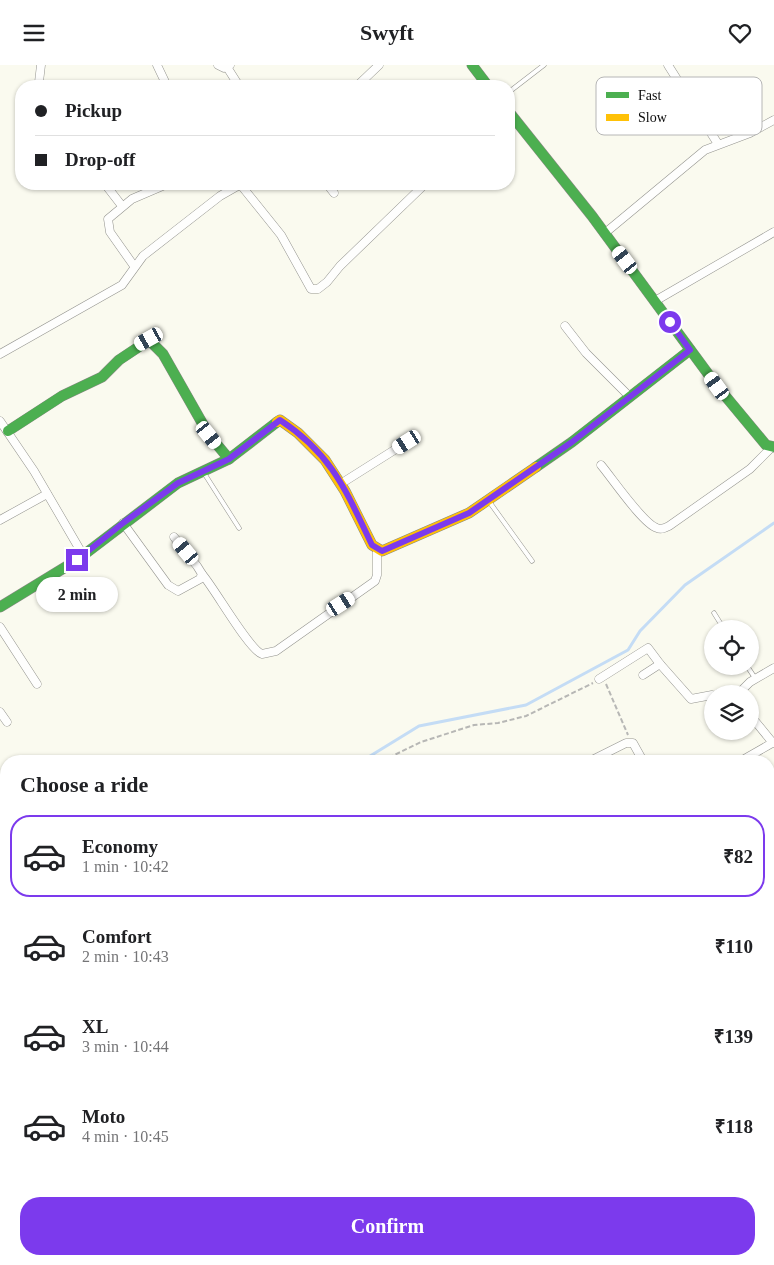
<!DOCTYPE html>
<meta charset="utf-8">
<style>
:root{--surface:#fff;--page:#f6f6f6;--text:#202124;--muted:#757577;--line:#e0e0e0;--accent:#7c3aed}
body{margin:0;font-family:Georgia,serif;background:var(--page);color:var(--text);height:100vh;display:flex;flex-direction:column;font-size:19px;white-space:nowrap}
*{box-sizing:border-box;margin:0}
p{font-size:16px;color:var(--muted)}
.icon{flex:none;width:28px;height:28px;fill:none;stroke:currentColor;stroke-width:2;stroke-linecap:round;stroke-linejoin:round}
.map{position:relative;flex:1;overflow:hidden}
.sheet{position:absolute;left:0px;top:690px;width:775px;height:510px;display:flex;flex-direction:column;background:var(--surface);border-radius:20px 20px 0 0;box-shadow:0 1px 4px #0004}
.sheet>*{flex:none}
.banner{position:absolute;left:15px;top:15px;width:500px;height:110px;border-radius:20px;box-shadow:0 1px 4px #0004;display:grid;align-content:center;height:110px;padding:0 20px;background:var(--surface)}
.controls{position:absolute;left:704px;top:555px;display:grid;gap:10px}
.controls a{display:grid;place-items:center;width:55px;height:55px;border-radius:50%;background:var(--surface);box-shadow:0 1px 4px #0004;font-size:25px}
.end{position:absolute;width:22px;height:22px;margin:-11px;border:6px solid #7c3aed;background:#fff;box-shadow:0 0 0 2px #fff}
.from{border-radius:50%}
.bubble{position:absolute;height:35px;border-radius:18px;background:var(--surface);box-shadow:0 1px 4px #0004;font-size:16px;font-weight:600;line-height:35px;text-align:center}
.car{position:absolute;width:15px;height:30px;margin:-15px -8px;border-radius:6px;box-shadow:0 0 4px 1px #0007;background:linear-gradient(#fff 24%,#345 0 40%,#fff 0 76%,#345 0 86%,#fff 0)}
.banner b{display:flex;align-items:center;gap:18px;height:48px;font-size:19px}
.banner b+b{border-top:1px solid var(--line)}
.banner i{width:12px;height:12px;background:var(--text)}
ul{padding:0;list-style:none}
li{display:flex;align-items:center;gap:15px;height:82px;margin:0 10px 8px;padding:0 10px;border:2px solid transparent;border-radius:20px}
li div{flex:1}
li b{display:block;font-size:19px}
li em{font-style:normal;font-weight:600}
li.on{border-color:var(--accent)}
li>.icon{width:45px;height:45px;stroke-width:1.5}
h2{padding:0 20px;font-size:22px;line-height:60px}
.action{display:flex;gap:10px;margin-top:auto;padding:10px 20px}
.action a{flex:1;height:58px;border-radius:20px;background:var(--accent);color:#fff;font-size:20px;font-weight:600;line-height:58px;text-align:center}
header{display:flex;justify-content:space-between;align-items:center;height:65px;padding:0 20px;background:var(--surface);font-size:22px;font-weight:600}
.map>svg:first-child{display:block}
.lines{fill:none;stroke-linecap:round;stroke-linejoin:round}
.stream{stroke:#c4dcf5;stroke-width:3}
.lane-casing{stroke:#93938e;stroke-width:5}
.street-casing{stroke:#93938e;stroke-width:9}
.fast-casing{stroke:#898984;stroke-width:11}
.slow-casing{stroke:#898984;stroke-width:11}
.path{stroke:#b7b7b5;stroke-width:2;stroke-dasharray:5 2.5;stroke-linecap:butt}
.lane{stroke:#fefefd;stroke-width:4}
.street{stroke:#fefefd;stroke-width:8}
.fast{stroke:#4caf50;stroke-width:10}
.slow{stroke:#ffc107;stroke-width:10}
.route{stroke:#7c3aed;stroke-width:6}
.key{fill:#fff;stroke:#b6b6b6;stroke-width:1}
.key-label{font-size:14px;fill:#0b0b0b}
</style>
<header><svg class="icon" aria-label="menu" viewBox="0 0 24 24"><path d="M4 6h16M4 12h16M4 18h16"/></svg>Swyft<svg class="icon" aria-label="heart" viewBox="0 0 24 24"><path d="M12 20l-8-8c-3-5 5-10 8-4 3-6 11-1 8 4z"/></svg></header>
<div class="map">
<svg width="774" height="1200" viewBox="0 0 774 1200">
<rect width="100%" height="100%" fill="#fafaef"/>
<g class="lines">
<g class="stream">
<polyline points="362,696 419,661 526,640 628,585 640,566 685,520 774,458"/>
<polyline points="0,898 6,894"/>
<polyline points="0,1091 6,1106"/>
<polyline points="65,1194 70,1200"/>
</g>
<defs>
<g id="lane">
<polyline points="509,27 544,0"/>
<polyline points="204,408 239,463"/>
<polyline points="488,435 532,496"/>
<polyline points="714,548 724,564"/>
<polyline points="747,601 755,613"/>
</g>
<g id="street">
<polyline points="41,0 39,17 41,21"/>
<polyline points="157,0 167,21"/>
<polyline points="218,0 224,3 230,0"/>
<polyline points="668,0 718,79"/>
<polyline points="227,2 239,21"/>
<polyline points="357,21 379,0"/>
<polyline points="105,119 122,141"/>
<polyline points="240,119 281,170 311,224 318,224 327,217 340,201 425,119"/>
<polyline points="327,119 334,128"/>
<polyline points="605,168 705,85 750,68 774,55"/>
<polyline points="134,201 110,167 108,154 132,134 167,119"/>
<polyline points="655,236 774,167"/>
<polyline points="565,261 586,288 630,332"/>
<polyline points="0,289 122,220 143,191 220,131 241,119"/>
<polyline points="0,356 34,406 83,490"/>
<path d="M601,400c11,13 42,59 56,63 4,2 8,0 12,-2l81,-57 21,-21"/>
<polyline points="342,418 407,377"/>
<polyline points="0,455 47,429"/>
<polyline points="123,458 168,520 178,526 200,514 202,509 197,501 174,472"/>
<path d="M202,509c13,15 47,76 60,80l14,-3 99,-70 2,-6v-27"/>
<polyline points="0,562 37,619"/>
<polyline points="643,610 660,599 691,634 712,630"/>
<polyline points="599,614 648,583 660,599"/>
<polyline points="718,629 730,629"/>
<polyline points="738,629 750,617 774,603"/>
<polyline points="0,647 7,657"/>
<polyline points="750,650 773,678"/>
<polyline points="590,696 626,678 633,678 643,696"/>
<polyline points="741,696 774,677"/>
<polyline points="769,742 774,739"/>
<polyline points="0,913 6,909"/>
<polyline points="769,969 774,960"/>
<polyline points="466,1194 471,1200"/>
<polyline points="649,1194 658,1200"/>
<polyline points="725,1194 740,1200"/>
<polyline points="417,1200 427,1194"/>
<polyline points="476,1200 483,1194"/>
<polyline points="624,1200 627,1194"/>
<polyline points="746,1200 771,1200"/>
</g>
<g id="fast">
<polyline points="472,0 488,21"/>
<polyline points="509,47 592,151 717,321 766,380 774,382"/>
<polyline points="8,366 62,331 102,312 119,295 149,275 163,289 209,370 229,394"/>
<polyline points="536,402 572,377 690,285"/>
<polyline points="0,542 77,495 178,418 229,394 277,357"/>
</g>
<polyline id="slow" points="277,357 280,355 298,368 325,395 345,426 372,480 382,486 469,448 536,402"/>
</defs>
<use href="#lane" class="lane-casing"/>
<use href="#street" class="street-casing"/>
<use href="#fast" class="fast-casing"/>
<use href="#slow" class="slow-casing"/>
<g class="path">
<polyline points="606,619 628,670"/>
<polyline points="382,696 421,677 474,660 498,658 526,651 593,618"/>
<polyline points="0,1063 6,1068"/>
<polyline points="0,1117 6,1131"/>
<polyline points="49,1194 54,1200"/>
<polyline points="82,1194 87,1200"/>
</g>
<use href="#lane" class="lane"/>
<use href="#street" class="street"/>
<use href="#fast" class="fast"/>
<use href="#slow" class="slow"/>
</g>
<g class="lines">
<path class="route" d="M77,495l46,-37 55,-40 51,-24 51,-39c52,34 66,71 92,125l10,6 87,-38 103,-71 118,-92 -20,-28"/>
</g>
<rect x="596" y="12" width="166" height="58" rx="8" class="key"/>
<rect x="606" y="27" width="23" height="6" fill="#4caf50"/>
<rect x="606" y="49" width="23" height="7" fill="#ffc107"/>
<g class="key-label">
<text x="638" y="35">Fast</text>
<text x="638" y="57">Slow</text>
</g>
</svg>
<div class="controls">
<a><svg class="icon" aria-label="locate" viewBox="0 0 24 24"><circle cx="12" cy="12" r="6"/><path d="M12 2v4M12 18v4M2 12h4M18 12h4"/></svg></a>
<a><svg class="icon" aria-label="layers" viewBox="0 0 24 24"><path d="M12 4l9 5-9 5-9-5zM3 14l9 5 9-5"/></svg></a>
</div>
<i class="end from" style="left:670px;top:257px"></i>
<i class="end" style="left:77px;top:495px"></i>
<div class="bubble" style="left:36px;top:512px;width:82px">2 min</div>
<i class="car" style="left:625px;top:195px;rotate:323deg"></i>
<i class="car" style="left:149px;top:274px;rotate:241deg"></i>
<i class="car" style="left:717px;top:321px;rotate:324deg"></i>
<i class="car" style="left:209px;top:370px;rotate:141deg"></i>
<i class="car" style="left:407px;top:377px;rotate:238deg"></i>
<i class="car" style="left:186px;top:486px;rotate:320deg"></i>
<i class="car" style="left:341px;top:539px;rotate:58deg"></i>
<div class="banner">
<b><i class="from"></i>Pickup</b>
<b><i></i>Drop-off</b>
</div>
<section class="sheet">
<h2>Choose a ride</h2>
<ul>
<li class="on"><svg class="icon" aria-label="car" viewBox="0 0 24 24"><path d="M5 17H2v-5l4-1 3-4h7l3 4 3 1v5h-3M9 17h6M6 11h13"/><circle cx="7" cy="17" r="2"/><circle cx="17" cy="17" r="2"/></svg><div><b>Economy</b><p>1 min · 10:42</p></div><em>₹82</em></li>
<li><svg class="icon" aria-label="car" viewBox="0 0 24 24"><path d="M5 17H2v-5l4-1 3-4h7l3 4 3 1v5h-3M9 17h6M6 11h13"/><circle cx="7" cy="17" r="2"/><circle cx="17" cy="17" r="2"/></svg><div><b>Comfort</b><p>2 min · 10:43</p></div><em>₹110</em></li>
<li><svg class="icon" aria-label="car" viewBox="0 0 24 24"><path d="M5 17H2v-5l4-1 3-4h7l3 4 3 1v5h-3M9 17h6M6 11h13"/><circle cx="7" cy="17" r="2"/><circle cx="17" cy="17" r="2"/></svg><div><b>XL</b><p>3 min · 10:44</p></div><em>₹139</em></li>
<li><svg class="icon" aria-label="car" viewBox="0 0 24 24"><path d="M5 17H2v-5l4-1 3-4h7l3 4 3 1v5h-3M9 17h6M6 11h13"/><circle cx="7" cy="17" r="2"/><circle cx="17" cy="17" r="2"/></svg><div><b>Moto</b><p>4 min · 10:45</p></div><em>₹118</em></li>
</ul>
<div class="action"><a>Confirm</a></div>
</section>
</div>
